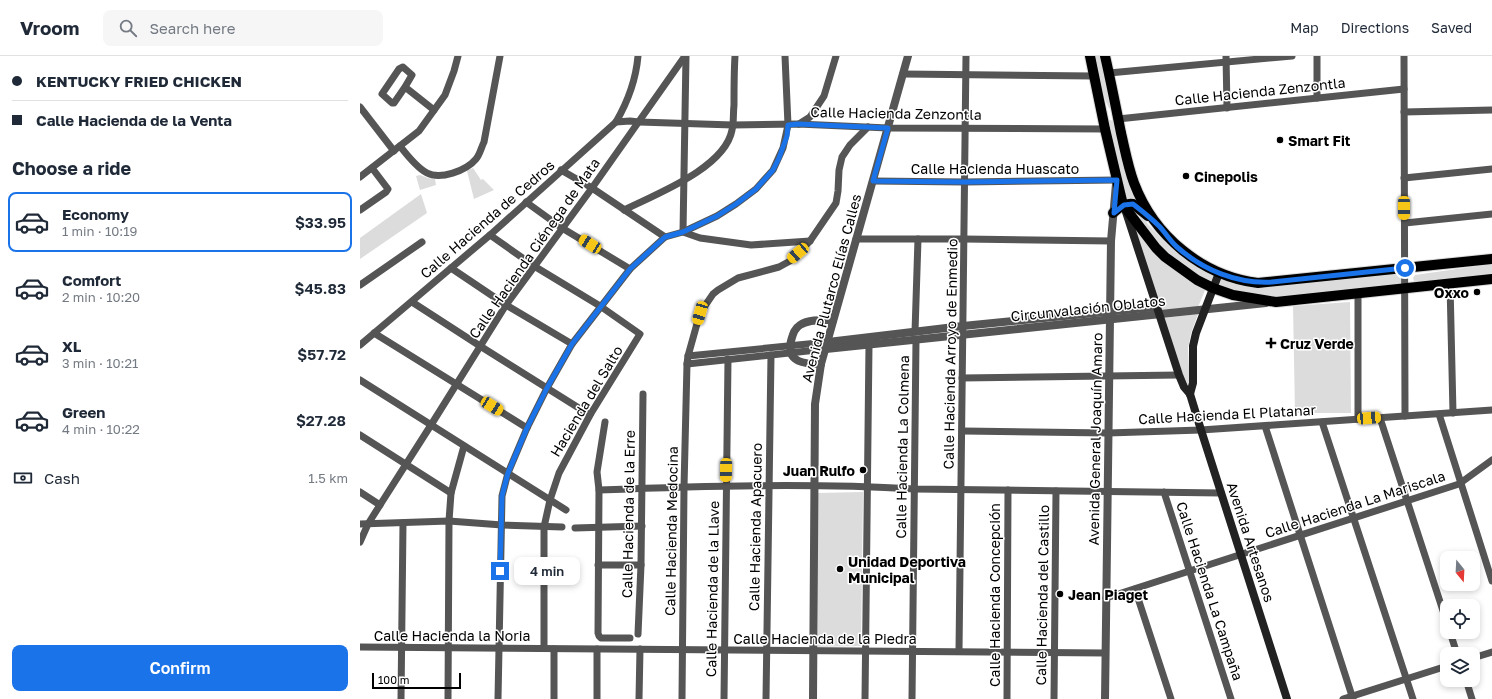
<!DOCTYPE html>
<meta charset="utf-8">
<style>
:root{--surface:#fff;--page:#f6f6f7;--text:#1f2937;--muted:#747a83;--line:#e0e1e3;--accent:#1a73e8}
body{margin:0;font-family:"Golos Text",sans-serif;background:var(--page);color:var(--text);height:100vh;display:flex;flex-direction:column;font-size:15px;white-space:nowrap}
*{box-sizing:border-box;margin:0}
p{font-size:13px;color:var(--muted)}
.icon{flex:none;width:22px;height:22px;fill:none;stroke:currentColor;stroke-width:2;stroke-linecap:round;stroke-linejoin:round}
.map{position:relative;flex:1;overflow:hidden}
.details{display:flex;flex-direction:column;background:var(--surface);width:360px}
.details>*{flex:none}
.top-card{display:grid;align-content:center;height:88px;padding:0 12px;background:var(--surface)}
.needle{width:26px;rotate:162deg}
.fabs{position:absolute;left:1080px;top:495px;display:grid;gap:8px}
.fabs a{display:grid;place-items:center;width:40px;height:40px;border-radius:8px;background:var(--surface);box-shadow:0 2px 6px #0003;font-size:20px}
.scale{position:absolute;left:12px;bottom:10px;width:89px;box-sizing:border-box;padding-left:4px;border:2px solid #000;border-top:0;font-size:11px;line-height:14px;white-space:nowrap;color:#000;-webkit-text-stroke:3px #fff;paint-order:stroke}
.end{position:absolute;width:18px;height:18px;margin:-9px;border:5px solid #1a73e8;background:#fff;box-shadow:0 0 0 2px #fff}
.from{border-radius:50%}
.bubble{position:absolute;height:28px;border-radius:8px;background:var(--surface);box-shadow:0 2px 6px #0003;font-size:13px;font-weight:600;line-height:28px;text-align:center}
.car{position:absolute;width:12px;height:24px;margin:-12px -6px;border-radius:5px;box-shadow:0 0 3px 1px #0007;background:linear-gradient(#f5c518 24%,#345 0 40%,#f5c518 0 76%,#345 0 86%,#f5c518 0)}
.top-card b{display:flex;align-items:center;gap:14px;height:38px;font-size:15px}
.top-card b+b{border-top:1px solid var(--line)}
.top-card i{width:10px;height:10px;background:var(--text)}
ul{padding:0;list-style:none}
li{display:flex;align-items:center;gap:12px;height:60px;margin:0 8px 6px;padding:0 4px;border:2px solid transparent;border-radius:8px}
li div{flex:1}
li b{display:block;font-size:15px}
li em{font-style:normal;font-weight:600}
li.selected{border-color:var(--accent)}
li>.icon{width:36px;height:36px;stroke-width:1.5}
h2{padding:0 12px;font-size:18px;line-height:48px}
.pay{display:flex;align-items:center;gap:10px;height:44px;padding:0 12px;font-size:15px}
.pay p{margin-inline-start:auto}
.button{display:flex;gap:8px;margin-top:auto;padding:8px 12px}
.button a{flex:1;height:46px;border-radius:8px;background:var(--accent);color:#fff;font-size:16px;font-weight:600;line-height:46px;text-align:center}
header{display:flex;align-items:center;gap:24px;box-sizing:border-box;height:56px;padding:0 20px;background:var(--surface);border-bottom:1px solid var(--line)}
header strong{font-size:19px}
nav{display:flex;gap:22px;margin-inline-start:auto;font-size:14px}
.search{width:280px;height:36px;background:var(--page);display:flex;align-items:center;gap:10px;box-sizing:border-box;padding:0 14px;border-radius:8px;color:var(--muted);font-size:15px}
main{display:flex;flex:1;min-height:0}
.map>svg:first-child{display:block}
.green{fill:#dcdcdc}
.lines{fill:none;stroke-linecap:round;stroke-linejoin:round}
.primary-casing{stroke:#dbdbdb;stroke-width:12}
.minor{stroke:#555;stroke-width:7}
.tertiary{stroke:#555;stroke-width:8}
.secondary{stroke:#222;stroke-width:8}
.primary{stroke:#000;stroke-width:10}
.route{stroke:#1a73e8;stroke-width:5}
.poi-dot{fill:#000;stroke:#fff;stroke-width:1.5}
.labels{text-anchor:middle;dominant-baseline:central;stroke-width:3;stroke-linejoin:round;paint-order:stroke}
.street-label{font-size:14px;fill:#000;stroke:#fff}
.poi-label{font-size:14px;font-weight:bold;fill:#000;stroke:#fff;text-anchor:start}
</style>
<header>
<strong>Vroom</strong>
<div class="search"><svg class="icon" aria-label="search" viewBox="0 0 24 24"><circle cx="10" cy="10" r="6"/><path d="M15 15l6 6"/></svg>Search here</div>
<nav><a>Map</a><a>Directions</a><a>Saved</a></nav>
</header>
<main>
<section class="details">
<div class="top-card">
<b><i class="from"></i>KENTUCKY FRIED CHICKEN</b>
<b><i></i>Calle Hacienda de la Venta</b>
</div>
<h2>Choose a ride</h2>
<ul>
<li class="selected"><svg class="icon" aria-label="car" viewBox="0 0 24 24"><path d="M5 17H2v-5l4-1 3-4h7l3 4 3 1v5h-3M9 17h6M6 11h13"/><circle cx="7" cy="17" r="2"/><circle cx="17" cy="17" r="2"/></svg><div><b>Economy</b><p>1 min · 10:19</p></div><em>$33.95</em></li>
<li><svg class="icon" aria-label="car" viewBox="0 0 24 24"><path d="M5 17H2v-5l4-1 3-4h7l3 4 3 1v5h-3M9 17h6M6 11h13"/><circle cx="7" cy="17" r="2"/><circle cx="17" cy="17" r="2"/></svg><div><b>Comfort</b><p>2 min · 10:20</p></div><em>$45.83</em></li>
<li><svg class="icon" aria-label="car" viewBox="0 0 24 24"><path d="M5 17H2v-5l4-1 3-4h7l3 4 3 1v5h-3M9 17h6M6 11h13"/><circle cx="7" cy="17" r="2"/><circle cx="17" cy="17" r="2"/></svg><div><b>XL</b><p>3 min · 10:21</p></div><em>$57.72</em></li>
<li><svg class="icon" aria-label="car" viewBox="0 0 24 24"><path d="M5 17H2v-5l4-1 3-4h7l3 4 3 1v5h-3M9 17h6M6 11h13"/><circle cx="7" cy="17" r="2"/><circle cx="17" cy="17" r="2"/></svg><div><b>Green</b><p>4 min · 10:22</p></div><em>$27.28</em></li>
</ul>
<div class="pay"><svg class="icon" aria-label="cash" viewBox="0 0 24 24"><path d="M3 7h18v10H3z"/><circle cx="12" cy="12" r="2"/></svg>Cash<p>1.5 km</p></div>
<div class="button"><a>Confirm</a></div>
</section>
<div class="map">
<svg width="1132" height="643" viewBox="0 0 1132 643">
<rect width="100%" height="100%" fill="#fff"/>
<g class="green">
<polygon points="733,0 743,0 752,54 749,52 746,46"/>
<polygon points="746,59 749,64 755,65 781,149 765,144"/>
<polygon points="113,112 121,124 123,123 134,134 114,143 107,115"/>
<polygon points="60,119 68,122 75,123 76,129 60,134 56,120"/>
<polygon points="61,138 67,157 0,203 0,182"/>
<path d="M771,151c14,12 25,27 39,40 13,12 30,19 46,28l-4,9 -35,-21 -35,-37z"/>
<polygon points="772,168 846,232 838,251 801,254"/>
<polygon points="1132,208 1132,218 1057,226 1054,225 1053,222 1055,219"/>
<polygon points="1040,217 1042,230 913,243 857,230 860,222 868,225 1004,221"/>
<polygon points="990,246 991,357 935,357 933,250"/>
<polygon points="838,258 831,277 828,292 830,333 821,315 803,262"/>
<polygon points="503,436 501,590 458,591 457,437"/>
</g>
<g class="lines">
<defs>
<g id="primary">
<polyline points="730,0 745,73 763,149 796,192 805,201 837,224 853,232 873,239 916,246 1132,223"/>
<path d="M745,0c6,26 11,52 16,77 4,17 7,34 13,50 20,53 68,93 124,100l234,-24"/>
<path d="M753,157c7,-6 12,-10 20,-9l15,12"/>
</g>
</defs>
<use href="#primary" class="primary-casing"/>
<g class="minor">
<polyline points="326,0 323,176 340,182 391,189 450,185"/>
<polyline points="866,0 867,52"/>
<polyline points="957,0 957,42"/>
<polyline points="1044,0 1045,360"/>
<polyline points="749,17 932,0"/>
<polyline points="543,18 734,20"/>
<polyline points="45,31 34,47 32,47 22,38 39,13 43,11 52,19 45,31 74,54"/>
<polyline points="0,51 34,95"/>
<polyline points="1044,56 1132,54"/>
<polyline points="758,63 1044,33"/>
<polyline points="256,66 270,65 279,66 373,69 438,68 528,72 745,73"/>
<polyline points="439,68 450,61 464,40 476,0"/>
<path d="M40,90c7,9 16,21 27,27 13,7 39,-2 49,-14 4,-5 5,-11 8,-17l16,-86"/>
<polyline points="201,114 232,132 305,181"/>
<polyline points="0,121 59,75 85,39 94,15 98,0"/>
<polyline points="1044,122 1132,113"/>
<polyline points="513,125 605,126 757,124"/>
<polyline points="166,146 202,172 270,213"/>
<polyline points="0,154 26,136 28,133 12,112"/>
<path d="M264,154c32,-16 101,-42 108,-80 2,-8 1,-17 2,-25 0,-16 0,-33 1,-49"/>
<polyline points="1045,167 1132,158"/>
<polyline points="130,179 174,210 240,250 280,278 230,359 199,417 190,444 184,471 184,592"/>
<polyline points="496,183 604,183 751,185"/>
<polyline points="91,212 146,249 212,288"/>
<polyline points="1090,228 1093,357"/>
<polyline points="0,229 62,186"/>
<polyline points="52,246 120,290 230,359"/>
<polyline points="555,276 558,183"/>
<polyline points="14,277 167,372"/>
<path d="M0,289l130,-110 126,-113c11,-19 20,-43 22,-66"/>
<polyline points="328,300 468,286"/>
<polyline points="327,308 466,293"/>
<polyline points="602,322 819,319"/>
<polyline points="0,324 206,454"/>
<polyline points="1079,358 1132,525"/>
<polyline points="1020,362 1087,567"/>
<polyline points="998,363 998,237"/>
<polyline points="245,366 237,416 239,434 238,577 239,580 241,582 270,582"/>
<polyline points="962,366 1053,643"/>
<polyline points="905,370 993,643"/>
<polyline points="603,375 748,377 841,374 1132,354"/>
<polyline points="0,379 91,437"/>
<path d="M239,434c105,-4 210,-7 316,-1l306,4"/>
<polyline points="0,436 20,449"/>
<polyline points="804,436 871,643"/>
<polyline points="0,468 89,465 142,469 202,471"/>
<polyline points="215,472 282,470"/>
<polyline points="0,486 8,468 20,449 71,369 146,249 232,132 325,0"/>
<polyline points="238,509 281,509"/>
<polyline points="775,533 811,643"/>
<polyline points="746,542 1099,428 1132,404"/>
<polyline points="1090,576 1097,598"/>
<polyline points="278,578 281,509 283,338"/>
<polyline points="0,591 745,597"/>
<polyline points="599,595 606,0"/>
<polyline points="1113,602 1132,596"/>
<polyline points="1106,624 1112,643"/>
<polyline points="41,643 43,467"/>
<polyline points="88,643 89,465 91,437 104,390"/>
<polyline points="138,643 142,440 148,417 167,372 187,332 212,288 270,213 305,181 323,176 357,160 376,148 396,133 413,114 423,92 428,69 425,0"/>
<polyline points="194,643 194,593"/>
<polyline points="237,643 237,593"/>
<polyline points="279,643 280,593"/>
<polyline points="322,643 324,431 327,308 328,300 340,257 353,238 358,234 378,222 419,211 430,205 450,185 476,147 478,135 479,114 482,101 490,89 508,71"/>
<polyline points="364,643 368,303"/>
<polyline points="406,643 411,299"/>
<polyline points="505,643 509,289"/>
<polyline points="552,643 556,284"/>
<polyline points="647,643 648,434"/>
<polyline points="694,643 696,435"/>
<polyline points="983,643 1087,610"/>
</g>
<g class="tertiary">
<polyline points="468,286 603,270 796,251"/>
<polyline points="466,293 906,247"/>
<path d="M461,308c-16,0 -35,-1 -30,-23 2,-7 3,-12 9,-16 9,-6 23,-5 33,-5"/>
<polyline points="453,643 455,348 461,308 548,0"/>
<polyline points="745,643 751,185 756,128"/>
</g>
<g class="secondary">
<polyline points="765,153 819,319 824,331 830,338 841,374 927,643"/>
<polyline points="830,338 833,327 833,290 836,277 859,217"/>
</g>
<use href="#primary" class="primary"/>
</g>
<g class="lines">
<path class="route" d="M140,515l2,-75 6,-23 19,-45 20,-40 25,-44 58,-75 35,-32 18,-5 34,-16 19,-12 20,-15 17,-19 6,-12 8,-22 1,-11 10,-1 90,4 -15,53 92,1 152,-2 -3,33 10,-8 9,-1c9,7 18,14 26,22 6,6 11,15 18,21 26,23 60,37 95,35l133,-14"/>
</g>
<g class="poi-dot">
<circle cx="920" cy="84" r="4"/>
<circle cx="826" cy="120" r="4"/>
<circle cx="1117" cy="236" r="4"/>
<path d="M909 281h4v4h4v4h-4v4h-4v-4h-4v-4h4z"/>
<circle cx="503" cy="414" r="4"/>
<circle cx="480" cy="513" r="4"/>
<circle cx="700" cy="538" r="4"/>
</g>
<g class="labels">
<g class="street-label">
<text transform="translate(900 35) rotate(-6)">Calle Hacienda Zenzontla</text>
<text transform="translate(536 57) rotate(1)">Calle Hacienda Zenzontla</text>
<text x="635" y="112">Calle Hacienda Huascato</text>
<text transform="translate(127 163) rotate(-41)">Calle Hacienda de Cedros</text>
<text transform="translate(174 192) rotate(-55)">Calle Hacienda Ciénega de Mata</text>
<text transform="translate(471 232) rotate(-75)">Avenida Plutarco Elías Calles</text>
<text transform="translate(728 252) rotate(-6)">Circunvalación Oblatos</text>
<text transform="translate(590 298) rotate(-89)">Calle Hacienda Arroyo de Enmedio</text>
<text transform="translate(226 345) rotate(-59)">Hacienda del Salto</text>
<text transform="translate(867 358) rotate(-3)">Calle Hacienda El Platanar</text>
<text transform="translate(735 383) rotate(-89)">Avenida General Joaquín Amaro</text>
<text transform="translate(542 391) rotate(-89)">Calle Hacienda La Colmena</text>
<text transform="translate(995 448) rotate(-18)">Calle Hacienda La Mariscala</text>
<text transform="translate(268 458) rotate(-89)">Calle Hacienda de la Erre</text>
<text transform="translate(395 471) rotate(-89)">Calle Hacienda Apacuero</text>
<text transform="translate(311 475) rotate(-89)">Calle Hacienda Medocina</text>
<text transform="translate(891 486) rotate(72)">Avenida Artesanos</text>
<text transform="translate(352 533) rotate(-89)">Calle Hacienda de la Llave</text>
<text transform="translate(850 535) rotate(72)">Calle Hacienda La Campaña</text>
<text transform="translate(634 539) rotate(-90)">Calle Hacienda Concepción</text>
<text transform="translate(682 539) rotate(-89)">Calle Hacienda del Castillo</text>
<text x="92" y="579">Calle Hacienda la Noria</text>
<text x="465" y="582">Calle Hacienda de la Piedra</text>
</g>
<g class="poi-label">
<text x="928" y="84">Smart Fit</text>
<text x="834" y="120">Cinepolis</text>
<text x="1109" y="236" text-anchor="end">Oxxo</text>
<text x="920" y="287">Cruz Verde</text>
<text x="495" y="414" text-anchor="end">Juan Rulfo</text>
<text x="488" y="505">Unidad Deportiva<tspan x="488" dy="16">Municipal</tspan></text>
<text x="708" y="538">Jean Piaget</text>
</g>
</g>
</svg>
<div class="fabs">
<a><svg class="needle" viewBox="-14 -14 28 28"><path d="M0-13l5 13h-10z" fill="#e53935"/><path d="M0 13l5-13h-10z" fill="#747a83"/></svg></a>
<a><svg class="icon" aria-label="locate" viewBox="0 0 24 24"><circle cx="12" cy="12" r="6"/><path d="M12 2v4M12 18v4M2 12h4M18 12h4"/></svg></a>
<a><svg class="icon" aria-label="layers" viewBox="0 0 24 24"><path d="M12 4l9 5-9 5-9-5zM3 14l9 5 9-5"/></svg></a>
</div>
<div class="scale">100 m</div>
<i class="end from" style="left:1045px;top:212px"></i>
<i class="end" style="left:140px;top:515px"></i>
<div class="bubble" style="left:154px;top:501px;width:66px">4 min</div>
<i class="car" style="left:1044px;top:152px;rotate:180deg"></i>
<i class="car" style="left:230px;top:188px;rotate:302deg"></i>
<i class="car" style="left:438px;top:197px;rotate:229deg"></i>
<i class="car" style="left:340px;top:257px;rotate:196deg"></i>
<i class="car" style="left:132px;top:350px;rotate:122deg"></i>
<i class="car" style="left:1009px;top:362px;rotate:86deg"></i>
<i class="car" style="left:366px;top:414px;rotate:181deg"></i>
</div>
</main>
